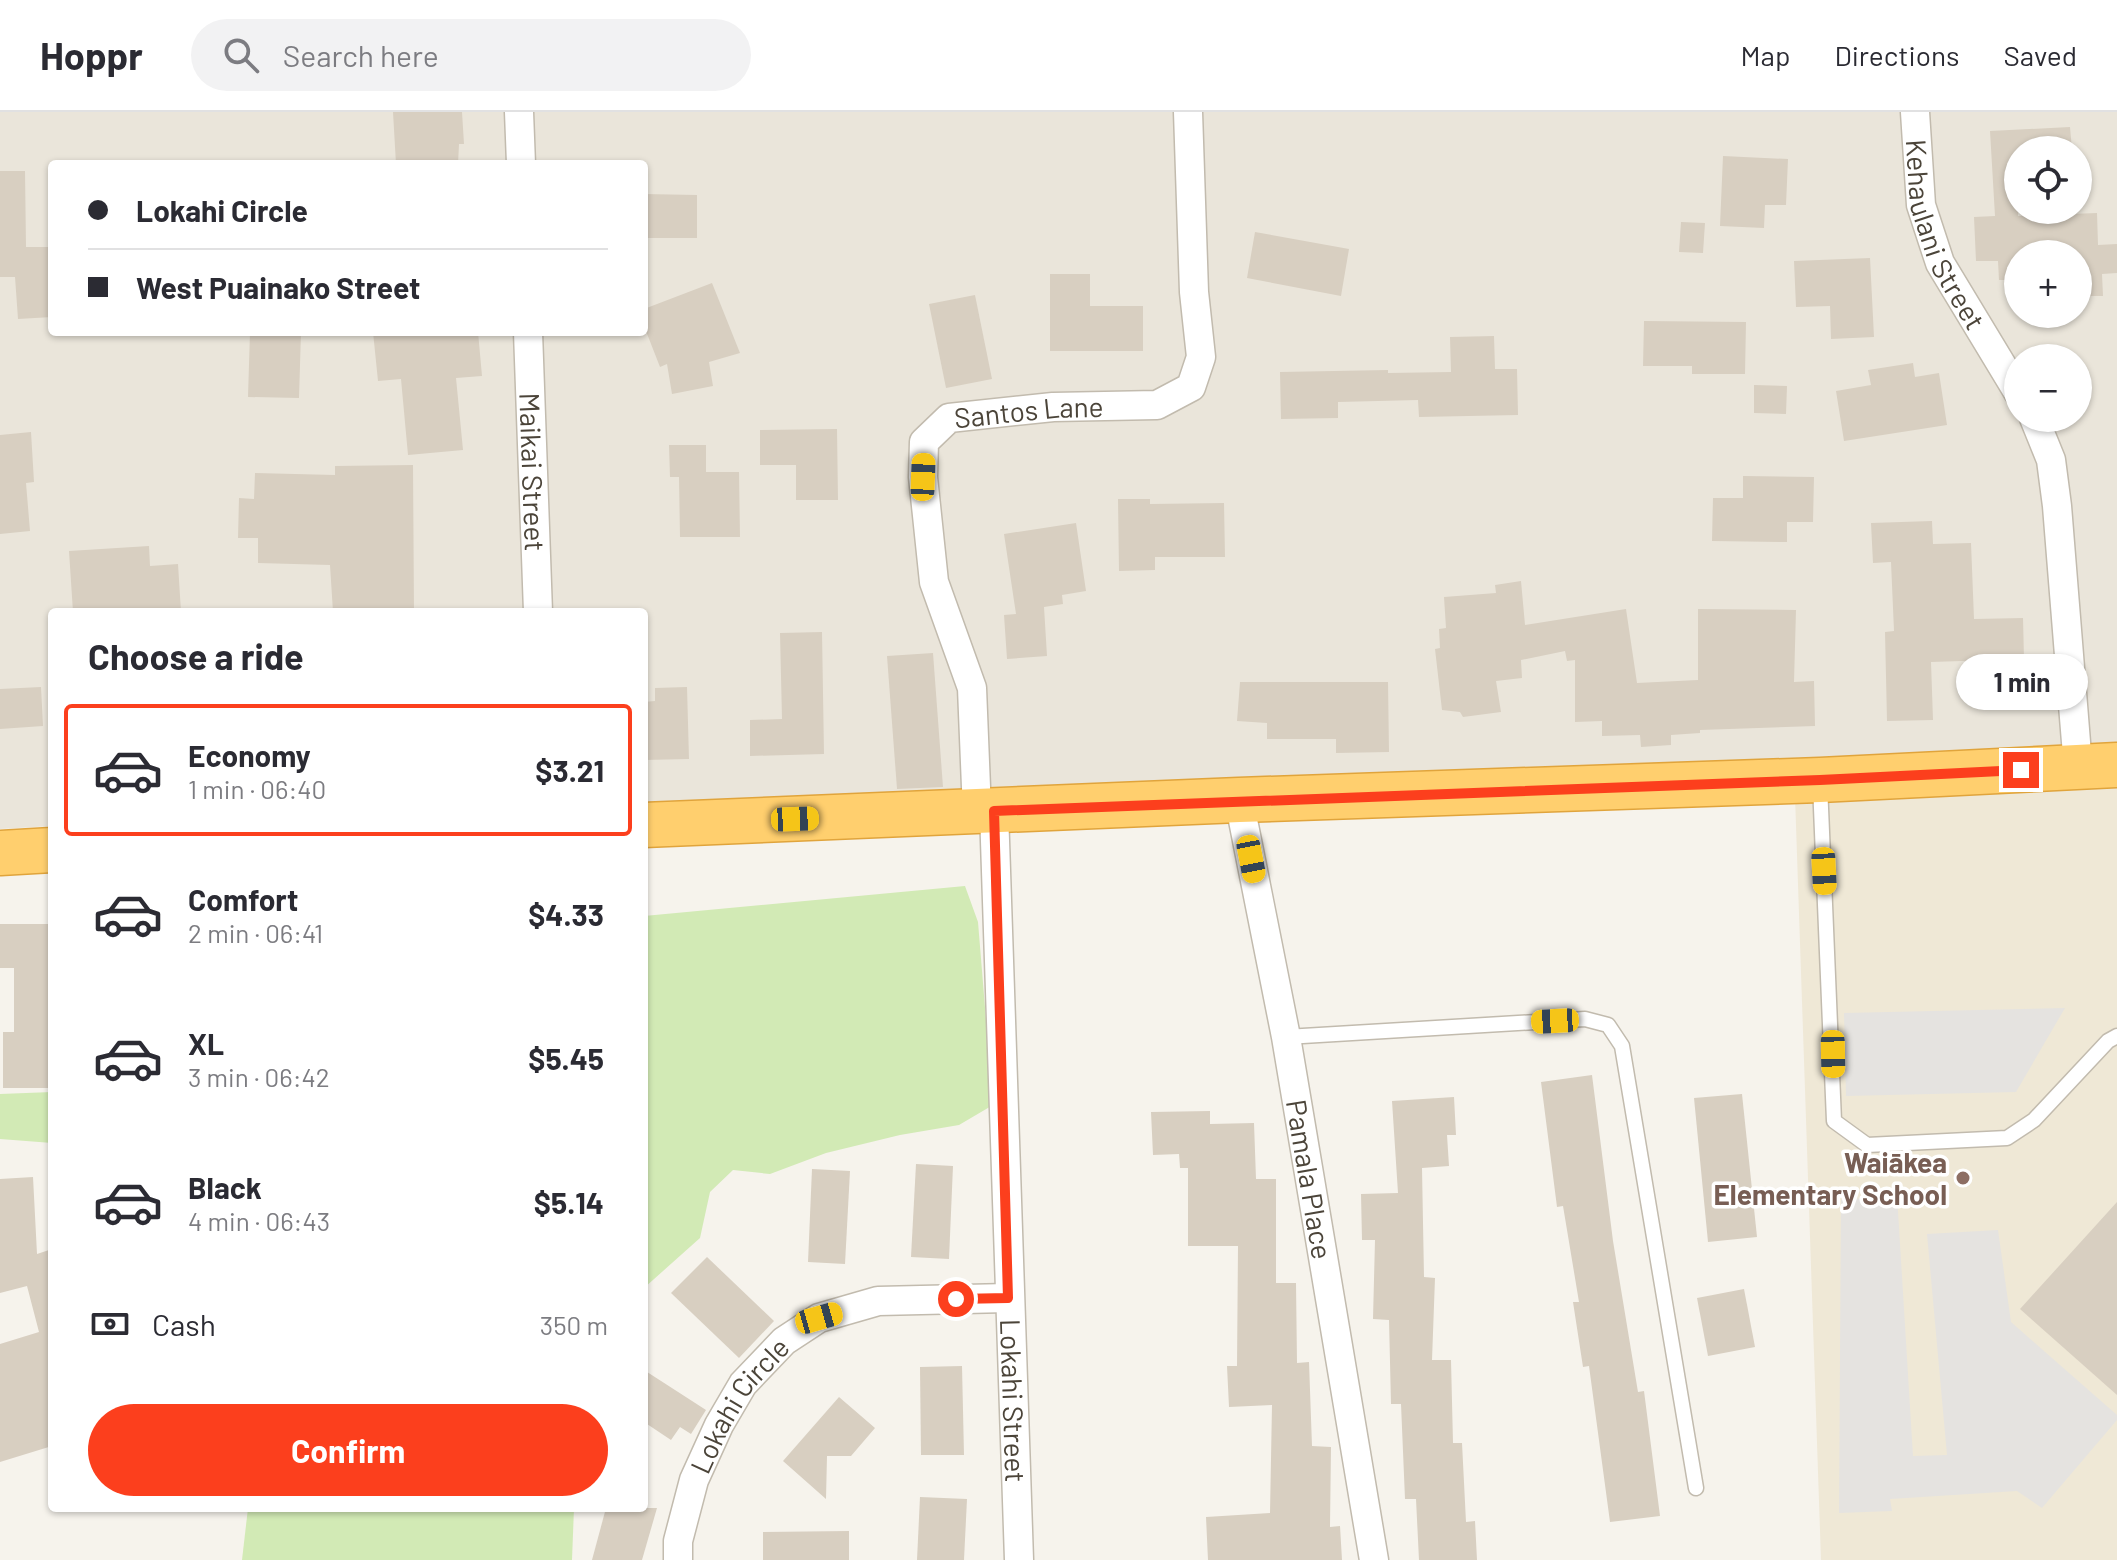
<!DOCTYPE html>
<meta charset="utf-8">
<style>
:root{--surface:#fff;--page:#f2f2f3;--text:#2b2b33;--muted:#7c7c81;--line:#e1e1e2;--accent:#fc3f1d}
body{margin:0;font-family:Barlow,sans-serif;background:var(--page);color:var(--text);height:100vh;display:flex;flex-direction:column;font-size:30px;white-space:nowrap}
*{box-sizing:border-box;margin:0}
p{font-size:26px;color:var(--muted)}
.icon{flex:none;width:44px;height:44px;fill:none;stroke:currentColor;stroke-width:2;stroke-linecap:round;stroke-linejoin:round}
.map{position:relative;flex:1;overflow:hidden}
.drawer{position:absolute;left:48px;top:496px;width:600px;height:904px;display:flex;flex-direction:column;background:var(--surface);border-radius:8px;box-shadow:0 2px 6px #0004}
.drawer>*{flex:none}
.guide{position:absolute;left:48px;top:48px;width:600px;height:176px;border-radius:8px;box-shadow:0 2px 6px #0004;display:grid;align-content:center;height:176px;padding:0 40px;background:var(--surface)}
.buttons{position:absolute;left:2004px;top:24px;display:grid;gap:16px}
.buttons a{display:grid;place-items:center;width:88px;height:88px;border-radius:50%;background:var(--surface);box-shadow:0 2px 6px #0004;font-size:40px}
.end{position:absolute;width:36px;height:36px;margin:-18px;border:10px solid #fc3f1d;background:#fff;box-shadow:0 0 0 4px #fff}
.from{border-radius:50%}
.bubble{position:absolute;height:56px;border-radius:28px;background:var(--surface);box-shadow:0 2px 6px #0004;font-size:26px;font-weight:700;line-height:56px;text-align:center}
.car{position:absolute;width:24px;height:48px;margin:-24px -12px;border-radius:10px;box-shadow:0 0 6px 2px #0007;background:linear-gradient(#f5c518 24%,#345 0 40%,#f5c518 0 76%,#345 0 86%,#f5c518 0)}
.guide b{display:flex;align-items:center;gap:28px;height:76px;font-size:30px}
.guide b+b{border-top:2px solid var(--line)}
.guide i{width:20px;height:20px;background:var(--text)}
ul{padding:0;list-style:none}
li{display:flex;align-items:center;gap:24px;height:132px;margin:0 16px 12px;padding:0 24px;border:4px solid transparent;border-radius:8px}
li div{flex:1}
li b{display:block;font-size:30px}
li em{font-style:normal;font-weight:700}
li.on{border-color:var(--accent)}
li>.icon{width:72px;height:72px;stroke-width:1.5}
h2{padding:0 40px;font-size:36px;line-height:96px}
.pay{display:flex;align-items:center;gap:20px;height:88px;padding:0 40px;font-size:30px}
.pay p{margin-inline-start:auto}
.primary-button{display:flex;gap:16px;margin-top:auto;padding:16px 40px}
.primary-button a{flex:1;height:92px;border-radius:48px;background:var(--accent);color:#fff;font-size:32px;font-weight:700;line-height:92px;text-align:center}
header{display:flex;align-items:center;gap:48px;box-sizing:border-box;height:112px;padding:0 40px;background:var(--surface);border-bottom:2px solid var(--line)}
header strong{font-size:38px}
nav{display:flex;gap:44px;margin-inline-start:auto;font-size:28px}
.search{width:560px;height:72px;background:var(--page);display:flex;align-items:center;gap:20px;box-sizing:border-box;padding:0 28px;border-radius:44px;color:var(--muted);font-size:30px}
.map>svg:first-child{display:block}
.residential{fill:#eae5da;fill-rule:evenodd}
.education{fill:#efe8d6}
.green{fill:#d2eab5}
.parking{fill:#e5e3e0}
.building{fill:#d8cfc1}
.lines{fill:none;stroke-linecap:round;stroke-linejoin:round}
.lane-casing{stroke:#c2bbae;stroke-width:17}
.street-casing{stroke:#c2bbae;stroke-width:31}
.highway-casing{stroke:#e0a43c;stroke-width:47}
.lane{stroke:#fff;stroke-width:14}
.street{stroke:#fff;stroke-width:28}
.highway{stroke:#ffcf6e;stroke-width:44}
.route{stroke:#fc3f1d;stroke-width:10}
.education-dot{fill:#8d6e63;stroke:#fff;stroke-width:3}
.labels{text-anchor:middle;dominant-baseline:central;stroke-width:7;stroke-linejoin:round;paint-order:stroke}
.street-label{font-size:28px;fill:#4b4439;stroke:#fff}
.education-label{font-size:28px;font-weight:bold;fill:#785e54;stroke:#fff;text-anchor:end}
</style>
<header>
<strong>Hoppr</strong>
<div class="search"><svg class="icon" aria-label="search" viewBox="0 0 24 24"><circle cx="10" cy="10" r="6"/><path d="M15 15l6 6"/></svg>Search here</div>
<nav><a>Map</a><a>Directions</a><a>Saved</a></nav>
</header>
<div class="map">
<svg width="2117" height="1448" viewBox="0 0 2117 1448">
<rect width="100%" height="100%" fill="#f6f3ec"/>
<path class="residential" d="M0,0h2117v670l-1473,31v-201h-592v214l-52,3zM2018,38h60v60h-60zM52,52h592v168h-592zM2018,142h60v60h-60zM2018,246h60v60h-60z"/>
<polygon class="education" points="2117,670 2117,1448 1821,1448 1795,684"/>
<g class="green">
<polygon points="965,774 978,810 993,993 959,1013 900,1023 826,1041 770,1062 733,1058 710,1080 700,1126 644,1176 644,804"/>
<polygon points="52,980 52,1031 0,1027 0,982"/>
<polygon points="248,1396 574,1396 572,1448 242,1448"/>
</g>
<g class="parking">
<polygon points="2065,896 2016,980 1846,984 1844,901"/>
<polygon points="1897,1083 1913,1344 1947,1343 1927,1122 1998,1118 2011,1210 2117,1303 2117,1308 2042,1396 2017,1379 1890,1387 1892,1399 1839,1401 1841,1088"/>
</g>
<g class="building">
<polygon points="393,0 462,0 464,32 459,32 458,52 396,52"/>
<polygon points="2070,15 2072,38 2018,38 2018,104 2097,101 2098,133 2117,132 2117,161 2102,162 2103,184 2078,184 2078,142 2018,142 2018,168 1999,168 1998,149 1976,149 1974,105 1995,104 1990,19"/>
<polygon points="1723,44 1788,47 1786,93 1765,93 1764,116 1720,114"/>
<polygon points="0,59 25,59 26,135 49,135 52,205 18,207 15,165 0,165"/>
<polygon points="644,82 697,83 697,126 644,126"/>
<polygon points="1681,110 1705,111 1703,141 1679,140"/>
<polygon points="1255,120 1349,137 1341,184 1247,166"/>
<polygon points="1870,146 1874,225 1831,227 1830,194 1796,195 1794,149"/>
<polygon points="1050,162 1090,162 1090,194 1143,194 1143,239 1050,239"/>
<polygon points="712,171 740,241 709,250 713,274 672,282 667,252 660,255 644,214 644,197"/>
<polygon points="975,183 992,267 946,276 929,192"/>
<polygon points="1644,209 1746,210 1745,262 1692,262 1692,254 1643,254"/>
<polygon points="250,220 301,220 299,286 248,285"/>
<polygon points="373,220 478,220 482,264 456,266 463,338 408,343 401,267 378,269"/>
<polygon points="1494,224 1495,257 1517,257 1518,303 1419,305 1418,288 1338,290 1338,306 1281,307 1280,260 1388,258 1388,261 1451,260 1450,225"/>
<polygon points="1913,251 1915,265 1939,261 1947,313 1844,329 1836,279 1871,273 1868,258"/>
<polygon points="1754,273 1787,274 1786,302 1754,301"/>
<polygon points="837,317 838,388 796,388 796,353 760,353 760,318"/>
<polygon points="31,320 34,370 26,371 30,419 0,422 0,323"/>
<polygon points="669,333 706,333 706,360 739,360 740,425 680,425 679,365 670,365"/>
<polygon points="413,353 414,500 333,500 330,453 258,451 258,426 238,426 239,386 254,387 255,361 335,363 335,354"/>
<polygon points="1743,364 1814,365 1813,410 1787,410 1787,430 1712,429 1713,386 1743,386"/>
<polygon points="1118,387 1150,387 1150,392 1224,391 1225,445 1155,445 1155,458 1119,459"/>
<polygon points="1932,409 1933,432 1971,431 1974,507 2023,506 2024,547 1931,550 1933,608 1887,609 1885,520 1894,519 1891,450 1873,451 1871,411"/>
<polygon points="1076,411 1086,479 1062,483 1063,492 1044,495 1047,544 1007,547 1004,503 1016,502 1004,422"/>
<polygon points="149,434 150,454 178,452 181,500 73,500 69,439"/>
<polygon points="1521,469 1525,513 1626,497 1637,571 1698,568 1698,497 1796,498 1794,570 1814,569 1815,614 1700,618 1700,621 1671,623 1671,633 1641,635 1640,623 1602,624 1602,609 1575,610 1575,548 1567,549 1565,539 1521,548 1522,566 1496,569 1501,600 1463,605 1460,600 1442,598 1435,537 1440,536 1439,517 1446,516 1444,485 1496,481 1495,473"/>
<polygon points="822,520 824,642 750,644 750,608 782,607 780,521"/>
<polygon points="933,541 943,675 897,677 887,544"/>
<polygon points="1240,570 1388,570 1389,640 1336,641 1336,627 1267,627 1267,611 1237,609"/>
<polygon points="41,575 43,614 0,617 0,577"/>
<polygon points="687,575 689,647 644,648 644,590 655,589 655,576"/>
<polygon points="0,812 48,812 50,892 52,892 52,976 3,976 3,920 14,920 14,856 0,856"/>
<polygon points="1592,963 1613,1129 1638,1280 1644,1279 1660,1404 1610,1410 1589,1254 1583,1255 1573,1190 1579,1190 1563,1094 1557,1095 1541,970"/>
<polygon points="1742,982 1757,1125 1708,1130 1694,986"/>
<polygon points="1454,985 1456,1023 1447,1023 1449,1054 1422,1056 1424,1165 1435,1166 1432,1248 1451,1248 1453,1331 1462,1331 1466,1410 1475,1409 1477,1448 1419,1448 1416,1387 1405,1387 1401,1292 1391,1292 1389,1208 1373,1207 1375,1128 1362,1128 1361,1082 1398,1081 1392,989"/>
<polygon points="1210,999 1210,1012 1254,1011 1256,1067 1276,1067 1276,1171 1296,1171 1297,1251 1309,1250 1312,1334 1331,1335 1330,1415 1340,1414 1342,1448 1208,1448 1206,1405 1270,1401 1272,1293 1229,1295 1227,1254 1237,1254 1238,1134 1188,1134 1188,1056 1180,1056 1179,1042 1153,1043 1151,1000"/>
<polygon points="916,1052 953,1054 949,1147 911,1145"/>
<polygon points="812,1057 850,1059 845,1152 808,1150"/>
<polygon points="33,1065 37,1142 52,1137 52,1334 0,1350 0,1232 39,1220 27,1174 0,1181 0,1067"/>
<polygon points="2117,1090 2117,1283 2020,1197"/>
<polygon points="707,1145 774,1209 739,1246 671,1181"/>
<polygon points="1744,1177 1755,1235 1708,1244 1697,1186"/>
<polygon points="962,1254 964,1343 921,1343 920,1255"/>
<polygon points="644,1258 706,1298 691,1322 680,1315 671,1328 644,1310"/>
<polygon points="839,1285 875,1316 851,1344 827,1344 826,1387 783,1349"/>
<polygon points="920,1385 967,1387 964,1448 917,1448"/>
<polygon points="606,1396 657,1396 642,1448 592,1448"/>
<polygon points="849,1419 849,1448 763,1448 763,1420"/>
</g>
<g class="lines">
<defs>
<g id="lane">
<polyline points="1820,672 1834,1009 1867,1033 2007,1026 2034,1008 2108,929 2117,924"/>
<polyline points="1286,925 1585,907 1608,913 1622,934 1696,1376"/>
</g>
<g id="street">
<polyline points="519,0 521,52"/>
<path id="s1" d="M1915,0l6,93 19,58 78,129"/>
<path id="s2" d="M528,220l10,280"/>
<polyline points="2034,306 2051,348 2057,394 2078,655"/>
<path id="s3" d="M1239,688l47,237 88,523"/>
<path id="s4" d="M994,699l25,749"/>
<path id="s5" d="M977,700l-5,-124 -38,-106 -11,-105 1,-35 25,-24 104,-11 104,-2 34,-18 10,-30 -7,-65 -6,-180"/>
<path id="s6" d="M678,1448v-19l16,-61 25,-55 24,-41 41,-43 35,-23 59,-17 130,-3"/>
</g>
<g id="highway">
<polyline points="644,713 1239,688 1820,668 2117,653"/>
<polyline points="0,741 52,738"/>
</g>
</defs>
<use href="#lane" class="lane-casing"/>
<use href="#street" class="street-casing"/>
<use href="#highway" class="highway-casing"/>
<use href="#lane" class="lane"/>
<use href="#street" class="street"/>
<use href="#highway" class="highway"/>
</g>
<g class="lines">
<polyline class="route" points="956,1187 1008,1186 994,699 1820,668 2021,658"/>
</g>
<circle class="education-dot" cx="1963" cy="1066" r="8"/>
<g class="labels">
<g class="street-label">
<text stroke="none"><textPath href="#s1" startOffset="128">Kehaulani Street</textPath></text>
<text stroke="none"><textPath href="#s5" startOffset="492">Santos Lane</textPath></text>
<text stroke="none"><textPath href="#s2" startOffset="140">Maikai Street</textPath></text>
<text stroke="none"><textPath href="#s3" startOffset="386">Pamala Place</textPath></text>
<text stroke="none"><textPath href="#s4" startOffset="590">Lokahi Street</textPath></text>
<text stroke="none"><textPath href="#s6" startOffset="170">Lokahi Circle</textPath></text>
</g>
<g class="education-label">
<text x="1947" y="1050">Waiākea<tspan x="1947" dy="32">Elementary School</tspan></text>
</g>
</g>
</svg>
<div class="buttons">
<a><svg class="icon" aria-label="locate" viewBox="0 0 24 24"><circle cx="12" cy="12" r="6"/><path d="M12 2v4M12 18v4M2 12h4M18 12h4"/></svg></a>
<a>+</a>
<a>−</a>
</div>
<i class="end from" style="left:956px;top:1187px"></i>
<i class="end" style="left:2021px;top:658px"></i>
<div class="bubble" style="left:1956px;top:542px;width:132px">1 min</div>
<i class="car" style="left:923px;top:365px;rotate:2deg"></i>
<i class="car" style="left:795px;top:707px;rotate:88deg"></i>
<i class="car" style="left:1251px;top:747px;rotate:169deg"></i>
<i class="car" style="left:1824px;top:759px;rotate:177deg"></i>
<i class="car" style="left:1555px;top:909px;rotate:267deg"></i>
<i class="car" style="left:1833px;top:942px;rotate:179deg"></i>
<i class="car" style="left:819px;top:1206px;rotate:74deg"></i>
<div class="guide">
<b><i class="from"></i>Lokahi Circle</b>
<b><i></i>West Puainako Street</b>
</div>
<section class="drawer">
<h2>Choose a ride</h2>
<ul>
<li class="on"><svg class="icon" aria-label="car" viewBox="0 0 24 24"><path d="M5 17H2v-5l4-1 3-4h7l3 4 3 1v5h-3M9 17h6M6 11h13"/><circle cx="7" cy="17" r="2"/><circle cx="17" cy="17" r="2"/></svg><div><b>Economy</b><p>1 min · 06:40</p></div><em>$3.21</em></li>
<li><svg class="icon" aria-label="car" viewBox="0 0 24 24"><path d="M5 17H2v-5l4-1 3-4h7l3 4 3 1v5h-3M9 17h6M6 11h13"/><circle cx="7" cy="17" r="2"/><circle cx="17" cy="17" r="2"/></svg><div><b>Comfort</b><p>2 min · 06:41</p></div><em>$4.33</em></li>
<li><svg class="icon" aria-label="car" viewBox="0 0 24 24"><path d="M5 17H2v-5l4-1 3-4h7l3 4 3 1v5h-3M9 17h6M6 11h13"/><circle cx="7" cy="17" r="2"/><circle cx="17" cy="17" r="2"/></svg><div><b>XL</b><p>3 min · 06:42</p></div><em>$5.45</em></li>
<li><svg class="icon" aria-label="car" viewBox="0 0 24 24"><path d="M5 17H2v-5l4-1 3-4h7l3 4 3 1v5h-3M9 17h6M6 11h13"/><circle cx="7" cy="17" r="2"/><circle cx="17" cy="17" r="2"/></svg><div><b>Black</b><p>4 min · 06:43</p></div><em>$5.14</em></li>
</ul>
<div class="pay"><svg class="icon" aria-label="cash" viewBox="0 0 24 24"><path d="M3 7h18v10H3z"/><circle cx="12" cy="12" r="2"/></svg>Cash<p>350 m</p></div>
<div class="primary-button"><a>Confirm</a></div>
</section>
</div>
